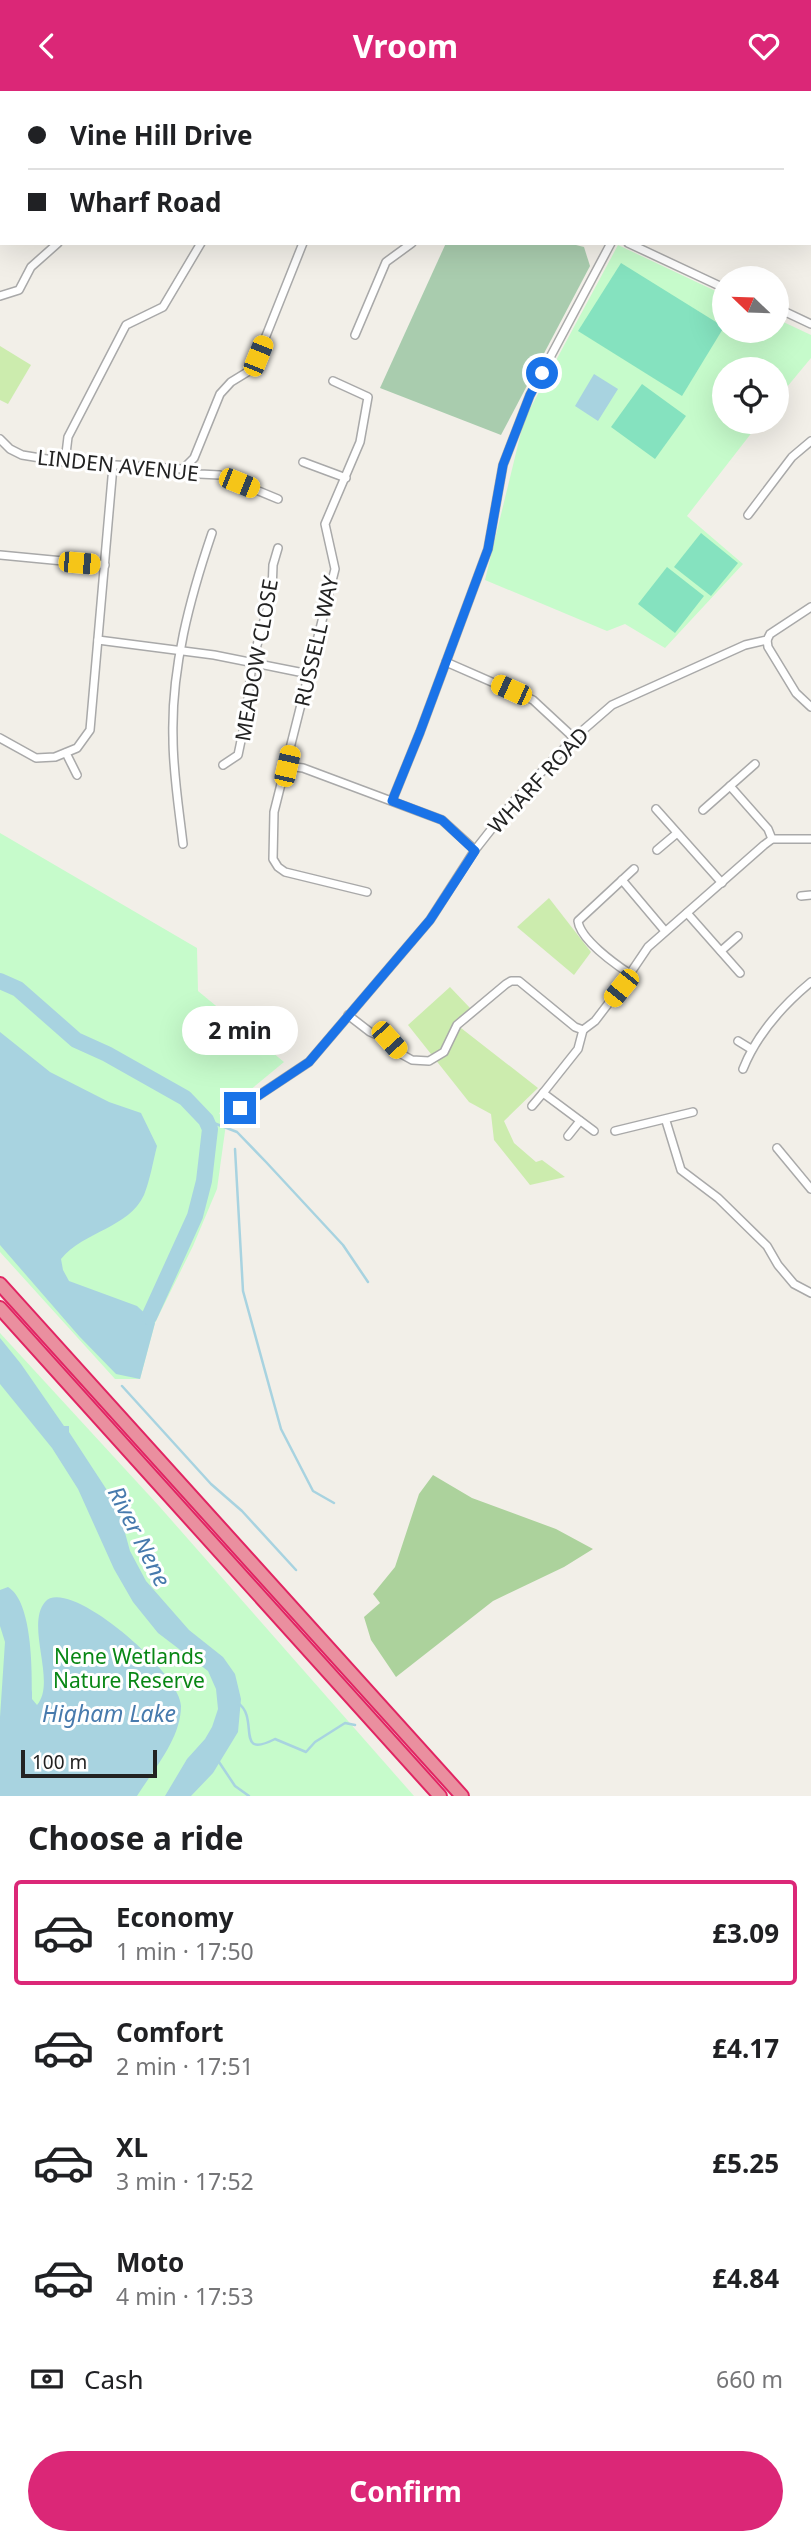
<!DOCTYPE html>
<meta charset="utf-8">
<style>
:root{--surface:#fff;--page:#f2f2f2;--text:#202124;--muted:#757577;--line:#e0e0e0;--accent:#db2777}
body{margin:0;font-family:"Noto Sans",sans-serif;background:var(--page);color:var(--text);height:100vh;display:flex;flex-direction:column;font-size:26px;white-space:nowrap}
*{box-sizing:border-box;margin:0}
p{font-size:23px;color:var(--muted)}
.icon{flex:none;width:38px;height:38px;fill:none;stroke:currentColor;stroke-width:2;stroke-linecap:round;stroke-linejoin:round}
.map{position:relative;height:1705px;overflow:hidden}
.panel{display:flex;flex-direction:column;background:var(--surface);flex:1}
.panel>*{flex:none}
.banner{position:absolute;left:0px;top:0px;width:812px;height:154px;box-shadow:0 7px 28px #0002;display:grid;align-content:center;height:154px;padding:0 28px;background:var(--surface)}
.needle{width:46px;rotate:293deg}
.buttons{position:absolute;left:712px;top:175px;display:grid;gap:14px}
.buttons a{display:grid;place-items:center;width:77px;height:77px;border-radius:50%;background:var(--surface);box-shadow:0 7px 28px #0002;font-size:35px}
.scale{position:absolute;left:21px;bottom:18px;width:136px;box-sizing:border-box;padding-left:7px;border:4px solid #222;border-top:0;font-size:19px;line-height:24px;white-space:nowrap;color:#222;-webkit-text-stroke:5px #fff;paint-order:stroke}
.end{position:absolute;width:32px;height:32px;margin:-16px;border:9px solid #1a73e8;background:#fff;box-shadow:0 0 0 4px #fff}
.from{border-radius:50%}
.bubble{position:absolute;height:49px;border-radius:24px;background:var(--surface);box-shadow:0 7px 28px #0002;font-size:23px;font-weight:700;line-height:49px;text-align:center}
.car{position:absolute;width:21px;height:42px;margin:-21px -10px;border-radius:9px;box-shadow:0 0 5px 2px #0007;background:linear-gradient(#f5c518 24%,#345 0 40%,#f5c518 0 76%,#345 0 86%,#f5c518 0)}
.banner b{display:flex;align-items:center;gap:24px;height:66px;font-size:26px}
.banner b+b{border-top:2px solid var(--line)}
.banner i{width:18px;height:18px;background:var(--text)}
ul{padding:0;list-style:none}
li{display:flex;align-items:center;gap:21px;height:105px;margin:0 14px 10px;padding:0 14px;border:4px solid transparent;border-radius:7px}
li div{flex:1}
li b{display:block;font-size:26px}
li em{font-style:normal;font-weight:700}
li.active{border-color:var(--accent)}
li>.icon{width:63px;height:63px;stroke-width:1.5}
h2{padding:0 28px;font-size:32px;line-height:84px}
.pay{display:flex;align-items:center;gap:18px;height:77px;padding:0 28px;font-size:26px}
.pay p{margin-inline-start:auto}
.action{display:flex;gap:14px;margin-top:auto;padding:14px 28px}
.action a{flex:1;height:80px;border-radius:42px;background:var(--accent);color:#fff;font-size:28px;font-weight:700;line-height:80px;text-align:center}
header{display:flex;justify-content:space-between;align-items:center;height:91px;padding:0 28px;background:var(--accent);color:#fff;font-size:32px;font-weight:700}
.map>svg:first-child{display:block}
.grass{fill:#ccecae}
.forest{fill:#acd29c}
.cemetery{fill:#a9ccae}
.park{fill:#c6fbcb}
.pitch{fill:#85e2bf}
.water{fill:#a8d3e0}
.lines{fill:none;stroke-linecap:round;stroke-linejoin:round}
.stream{stroke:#a8d3e0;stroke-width:2.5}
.river{stroke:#a8d3e0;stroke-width:16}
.street-casing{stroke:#a9a9a9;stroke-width:10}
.primary-casing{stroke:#9f6c00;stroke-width:14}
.highway-casing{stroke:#e12563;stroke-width:16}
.street{stroke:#fff;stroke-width:7}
.primary{stroke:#fed7a1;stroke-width:10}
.highway{stroke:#ea8f9f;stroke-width:12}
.route{stroke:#1a73e8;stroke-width:9}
.labels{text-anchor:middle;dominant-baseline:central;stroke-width:6;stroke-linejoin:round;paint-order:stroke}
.street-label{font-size:21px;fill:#222;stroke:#fff}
.park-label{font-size:21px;fill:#098715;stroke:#fff}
.water-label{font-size:23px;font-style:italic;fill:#477aad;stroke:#fff}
</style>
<header><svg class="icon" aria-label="back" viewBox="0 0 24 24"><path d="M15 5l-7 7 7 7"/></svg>Vroom<svg class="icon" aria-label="heart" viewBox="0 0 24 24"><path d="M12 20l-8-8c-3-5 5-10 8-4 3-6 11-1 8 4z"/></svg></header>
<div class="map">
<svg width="811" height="1705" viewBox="0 0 811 1705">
<rect width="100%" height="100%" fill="#f2efe8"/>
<g class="grass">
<polygon points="0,255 31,274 8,313 0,309"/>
<polygon points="549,807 591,861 574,884 517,836"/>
<polygon points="450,896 470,917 461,937 538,997 504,1030 514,1052 536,1071 542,1069 565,1086 530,1094 494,1049 491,1023 469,1011 408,934"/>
</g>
<polygon class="forest" points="433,1384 472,1407 556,1438 593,1458 564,1476 493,1510 396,1586 371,1549 364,1526 380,1512 373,1503 395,1476 419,1403"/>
<polygon class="cemetery" points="446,152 568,152 584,156 590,175 501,344 380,297"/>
<g class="park">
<polygon points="618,154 724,204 724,240 777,240 777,228 811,244 811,267 777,308 777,278 724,278 724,331 760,331 687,425 743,473 665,557 625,533 607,540 485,489 524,329"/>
<polygon points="0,742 197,857 198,900 284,971 238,1009 219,1022 226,1033 217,1098 193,1155 155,1232 140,1288 115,1288 0,1161"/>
<polygon points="0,1242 159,1415 414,1705 0,1705"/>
</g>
<g class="pitch">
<polygon points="621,172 724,236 682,305 578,240"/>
<polygon points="642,293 686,325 655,368 611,336"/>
<polygon points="701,442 738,472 711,505 674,476"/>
<polygon points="667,476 704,505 675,542 638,513"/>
</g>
<g class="water">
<polygon points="594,283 618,298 598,330 575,315"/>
<path d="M0,941l50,40 59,30 32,11 16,33c-4,16 -7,34 -13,49 -15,33 -60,36 -83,64l2,11 6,11 68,25 18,17 -15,56 -24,-5 -37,-38 -79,-91z"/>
<polygon points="0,1247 21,1273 64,1335 69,1335 69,1341 118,1416 130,1460 146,1490 189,1539 223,1566 235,1583 241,1608 238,1641 213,1682 191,1705 165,1705 187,1668 205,1648 212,1636 218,1618 216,1598 208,1580 158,1542 133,1511 114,1478 78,1398 52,1357 0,1293"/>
<path d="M8,1496c25,15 24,85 24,112l5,6c20,-23 -12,-79 8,-103 23,-27 136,71 136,104 0,33 -28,64 -44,90h-137v-79l5,-75 -5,-16v-36z"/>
</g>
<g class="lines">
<g class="stream">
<polyline points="206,1029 237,1041 266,1071 343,1154 368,1191"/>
<polyline points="235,1058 243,1200 281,1338 313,1400 334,1412"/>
<polyline points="122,1295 211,1393 242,1420 296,1479"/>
<path d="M238,1612c22,15 -4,57 37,36l31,13 9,-10 30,-19 10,2"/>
<polyline points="219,1671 235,1695 249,1705"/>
</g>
<polyline class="river" points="0,890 18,898 76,949 107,963 185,1007 206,1029 210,1038 204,1090 195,1125 149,1226"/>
<defs>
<g id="street">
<polyline points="0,67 2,67"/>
<polyline points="628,152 724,197"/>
<polyline points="0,205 19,199 31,176 58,152"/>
<polyline points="777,217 811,233"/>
<polyline points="355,244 386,171 412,152"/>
<polyline points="333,290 368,306 360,351 325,433 335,478 274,721 273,768 278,776 285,781 367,801"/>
<polyline points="0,348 10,358 22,364 65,371 183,378 199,383 220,384 278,408"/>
<polyline points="65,371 68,346 126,234 163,216 201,152"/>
<polyline points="303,371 346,387"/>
<polyline points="183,378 194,367 220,303 231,291 249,280 258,265 303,152"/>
<polyline points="748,424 792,366 811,350"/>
<polyline points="0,464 105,474"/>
<polyline points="98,549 214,564 309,583"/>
<polyline points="767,549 768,556 796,602 811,616"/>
<polyline points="446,571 533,609 574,647"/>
<polyline points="0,647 36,667 55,666 77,657 90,639 113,375"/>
<polyline points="66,662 77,684"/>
<polyline points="223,674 238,664 246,626 252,572 272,501 273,474 278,457"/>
<polyline points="287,675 303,677 442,729 475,759"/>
<polyline points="730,695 768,738 772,748"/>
<polyline points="392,710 420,641 488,458 503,374 530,304 611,152"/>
<polyline points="656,718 722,792"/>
<polyline points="703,719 755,673"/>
<path d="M183,753c-4,-35 -10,-71 -10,-106 -2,-70 17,-140 39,-205"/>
<polyline points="657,759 676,743"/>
<polyline points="622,789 665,840"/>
<polyline points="801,805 811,804"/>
<polyline points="687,822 740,882"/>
<polyline points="721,860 738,845"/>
<path d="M630,883c-15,-10 -50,-35 -52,-53l56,-52"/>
<polyline points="348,924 370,941 389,949 403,964 412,969 429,970 444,961 457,934 506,893 511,890 519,890 575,936 583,939"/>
<polyline points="583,939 595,930 621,896 648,856 764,754 772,748 811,748"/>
<polyline points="583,939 578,958 543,1002 594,1040"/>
<polyline points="738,950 751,958"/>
<path d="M743,978c14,-35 39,-63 68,-87"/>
<polyline points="532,1015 543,1002"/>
<polyline points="232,1022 309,971 430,829 475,759 512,712 574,647 612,614 745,554 767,549 770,543 811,516"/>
<polyline points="666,1030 681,1079 718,1107 767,1155 778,1174 794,1193 811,1202"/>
<polyline points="615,1040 693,1021"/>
<polyline points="568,1045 580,1030"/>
<polyline points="777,1057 811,1098"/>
</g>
<g id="primary">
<polyline points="332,0 339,2"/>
<polyline points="429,2 430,2"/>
<polyline points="810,97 811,97"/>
</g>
<g id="highway">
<polyline points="0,1193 462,1705"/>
<polyline points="0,1217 440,1705"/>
</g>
</defs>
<use href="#street" class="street-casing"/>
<use href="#primary" class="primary-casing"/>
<use href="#highway" class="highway-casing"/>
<use href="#street" class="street"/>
<use href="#primary" class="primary"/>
<use href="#highway" class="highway"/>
</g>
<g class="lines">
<polyline class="route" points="240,1017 309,971 430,829 475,760 442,729 392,710 420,641 488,458 503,374 530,304 542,282"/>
</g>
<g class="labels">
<g class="street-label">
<text transform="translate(118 374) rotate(6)">LINDEN AVENUE</text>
<text transform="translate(316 550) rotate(-77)">RUSSELL WAY</text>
<text transform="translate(256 569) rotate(-80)">MEADOW CLOSE</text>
<text transform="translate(538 689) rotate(-47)">WHARF ROAD</text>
</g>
<g class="park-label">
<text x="129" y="1565">Nene Wetlands<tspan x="129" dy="24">Nature Reserve</tspan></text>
</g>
<g class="water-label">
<text transform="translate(140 1445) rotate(63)">River Nene</text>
<text x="109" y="1622">Higham Lake</text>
</g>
</g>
</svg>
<div class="buttons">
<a><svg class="needle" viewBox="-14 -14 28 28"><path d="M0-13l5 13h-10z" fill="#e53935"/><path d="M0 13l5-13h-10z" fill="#757577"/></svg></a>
<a><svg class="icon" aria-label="locate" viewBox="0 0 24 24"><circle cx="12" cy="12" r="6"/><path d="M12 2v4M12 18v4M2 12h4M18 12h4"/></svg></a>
</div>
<div class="scale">100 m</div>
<i class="end from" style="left:542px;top:282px"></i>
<i class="end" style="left:240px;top:1017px"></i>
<div class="bubble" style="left:182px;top:915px;width:116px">2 min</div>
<i class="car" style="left:258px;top:265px;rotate:22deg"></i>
<i class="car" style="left:239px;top:392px;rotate:112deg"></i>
<i class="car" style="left:79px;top:472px;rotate:95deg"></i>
<i class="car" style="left:511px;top:599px;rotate:294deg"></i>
<i class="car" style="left:287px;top:675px;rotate:13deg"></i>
<i class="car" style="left:621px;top:897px;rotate:219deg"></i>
<i class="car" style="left:389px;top:949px;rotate:138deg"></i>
<div class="banner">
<b><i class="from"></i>Vine Hill Drive</b>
<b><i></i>Wharf Road</b>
</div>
</div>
<section class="panel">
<h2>Choose a ride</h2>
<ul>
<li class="active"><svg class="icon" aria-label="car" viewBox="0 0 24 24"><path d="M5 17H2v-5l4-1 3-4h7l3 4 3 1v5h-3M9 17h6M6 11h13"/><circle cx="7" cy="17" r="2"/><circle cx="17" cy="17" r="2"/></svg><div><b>Economy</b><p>1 min · 17:50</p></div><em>£3.09</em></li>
<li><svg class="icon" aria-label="car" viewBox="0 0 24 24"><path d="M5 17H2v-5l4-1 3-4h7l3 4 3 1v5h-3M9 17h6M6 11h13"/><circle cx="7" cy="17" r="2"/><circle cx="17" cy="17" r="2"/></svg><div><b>Comfort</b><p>2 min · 17:51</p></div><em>£4.17</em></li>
<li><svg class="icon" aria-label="car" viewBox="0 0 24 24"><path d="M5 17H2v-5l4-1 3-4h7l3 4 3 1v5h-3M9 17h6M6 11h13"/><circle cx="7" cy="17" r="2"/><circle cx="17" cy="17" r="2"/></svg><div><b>XL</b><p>3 min · 17:52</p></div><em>£5.25</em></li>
<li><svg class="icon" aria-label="car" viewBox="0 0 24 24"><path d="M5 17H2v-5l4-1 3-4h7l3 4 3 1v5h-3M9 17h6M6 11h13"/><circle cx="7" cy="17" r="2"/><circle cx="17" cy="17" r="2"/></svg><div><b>Moto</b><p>4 min · 17:53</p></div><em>£4.84</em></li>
</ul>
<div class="pay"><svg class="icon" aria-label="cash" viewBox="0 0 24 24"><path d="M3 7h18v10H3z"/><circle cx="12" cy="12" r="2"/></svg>Cash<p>660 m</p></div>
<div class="action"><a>Confirm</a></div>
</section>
